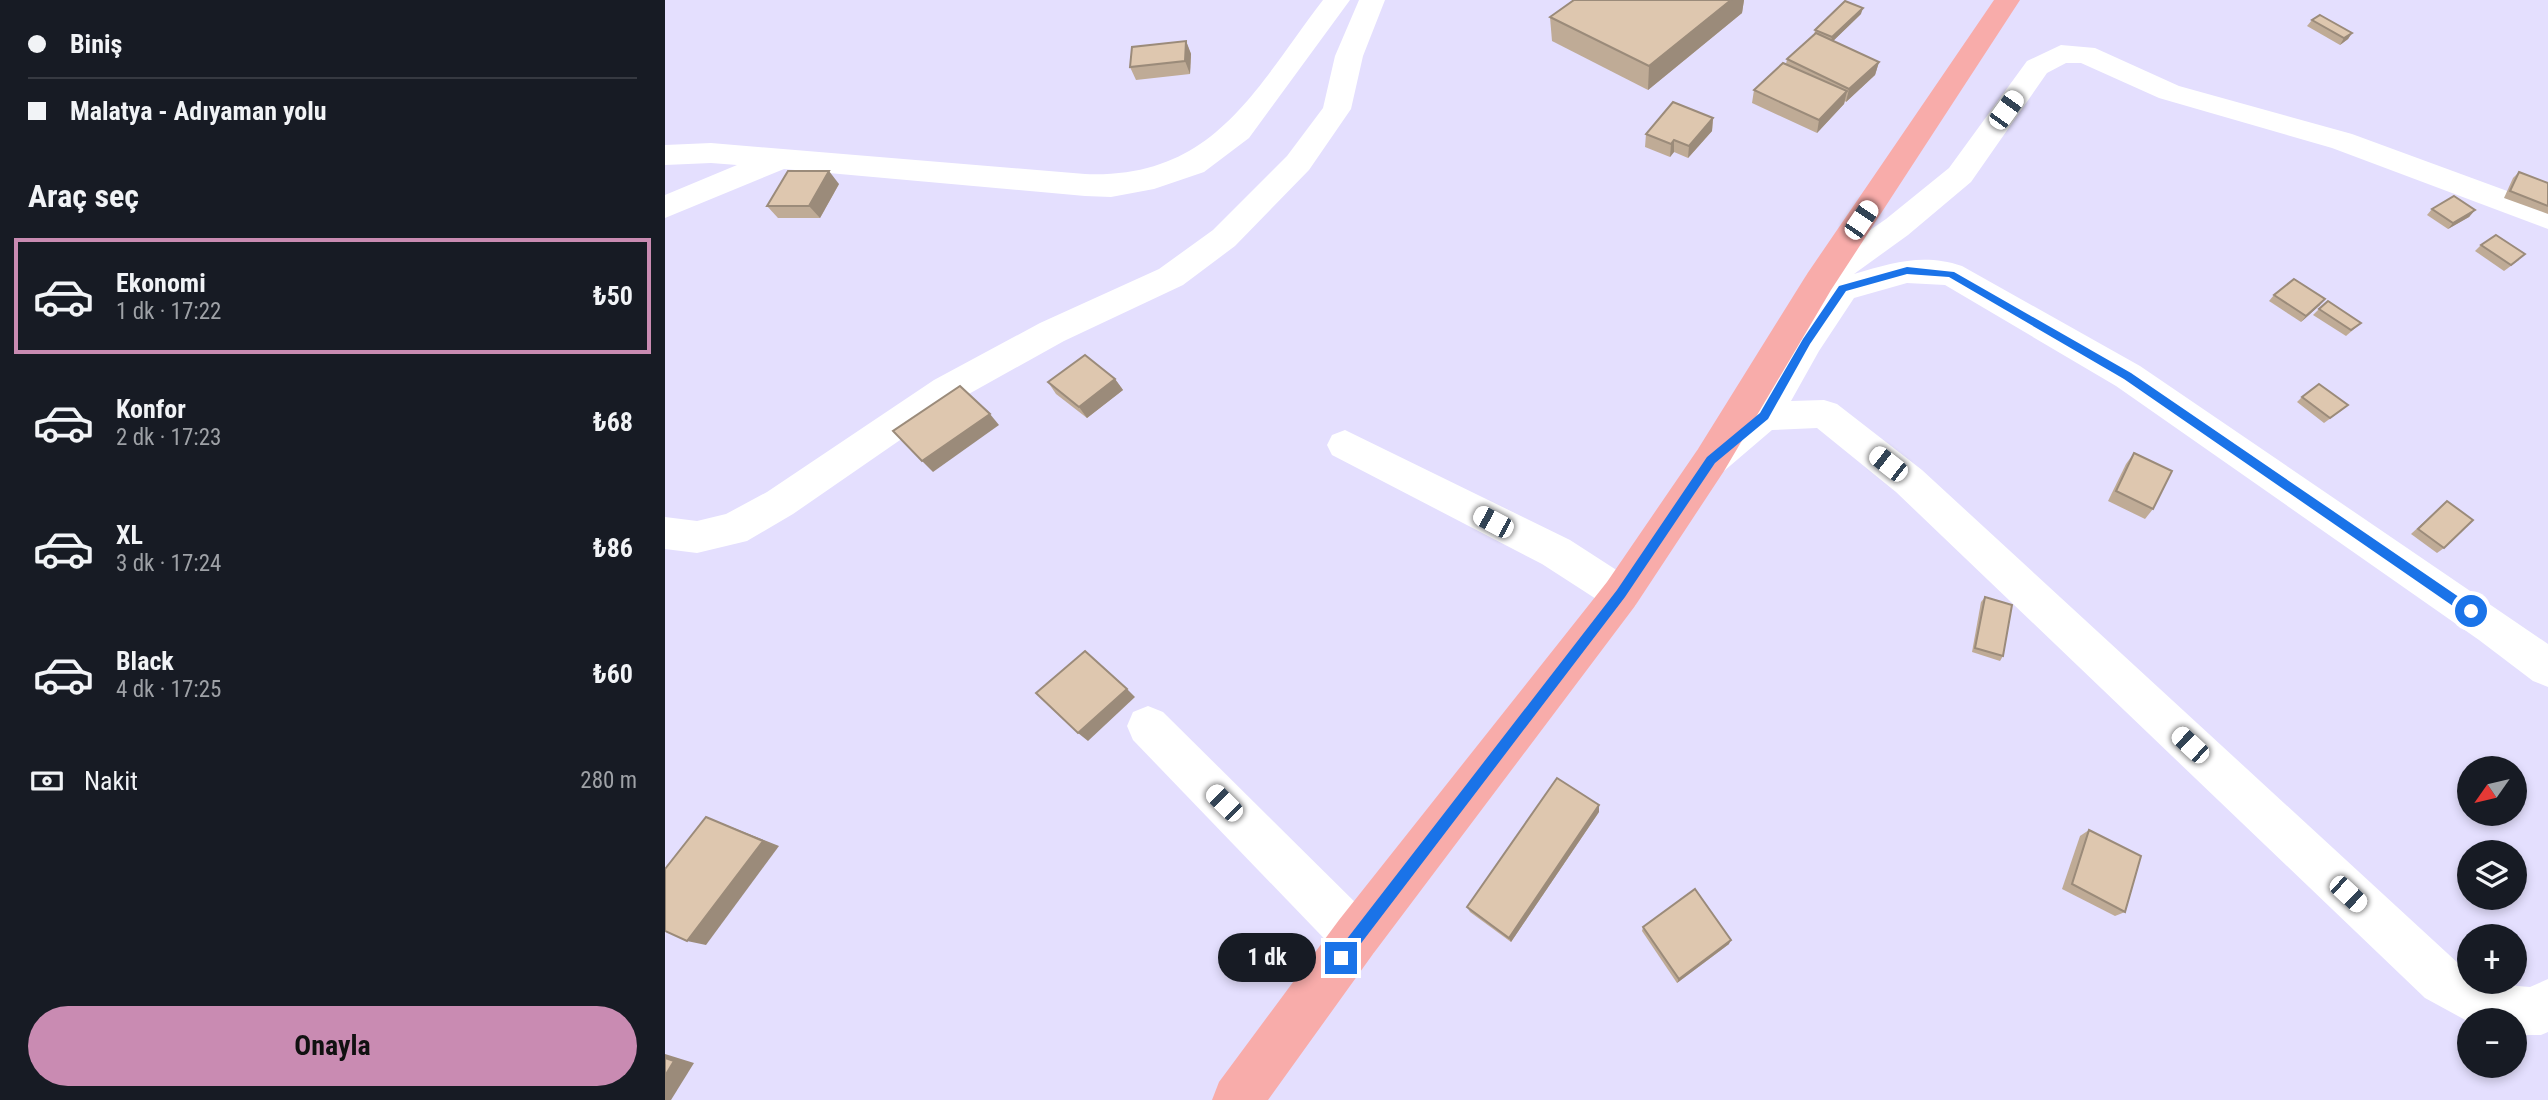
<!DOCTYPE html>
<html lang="tr">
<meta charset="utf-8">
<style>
:root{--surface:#171b24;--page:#242831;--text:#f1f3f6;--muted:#9ea1a6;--line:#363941;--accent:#c98bb2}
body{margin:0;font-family:"Roboto Condensed",sans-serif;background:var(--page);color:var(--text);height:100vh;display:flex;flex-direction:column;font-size:26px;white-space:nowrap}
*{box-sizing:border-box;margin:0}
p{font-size:23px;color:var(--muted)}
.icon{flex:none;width:38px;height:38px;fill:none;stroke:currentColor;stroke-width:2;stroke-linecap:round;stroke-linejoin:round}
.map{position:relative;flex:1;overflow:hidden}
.drawer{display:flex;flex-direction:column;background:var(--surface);width:665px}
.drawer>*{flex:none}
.hud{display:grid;align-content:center;height:154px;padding:0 28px;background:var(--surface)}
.needle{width:46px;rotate:236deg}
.fabs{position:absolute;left:1792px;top:756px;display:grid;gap:14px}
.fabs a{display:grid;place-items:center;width:70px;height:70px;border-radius:50%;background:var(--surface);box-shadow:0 4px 10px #0003;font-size:35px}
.end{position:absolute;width:32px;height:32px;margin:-16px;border:9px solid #1a73e8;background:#fff;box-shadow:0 0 0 4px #fff}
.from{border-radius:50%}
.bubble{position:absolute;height:49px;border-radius:24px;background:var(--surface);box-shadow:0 4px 10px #0003;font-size:23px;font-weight:700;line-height:49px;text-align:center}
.car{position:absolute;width:21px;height:42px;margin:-21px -10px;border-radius:9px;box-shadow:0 0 5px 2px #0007;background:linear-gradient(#fff 24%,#345 0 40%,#fff 0 76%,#345 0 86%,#fff 0)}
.hud b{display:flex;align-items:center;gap:24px;height:66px;font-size:26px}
.hud b+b{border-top:2px solid var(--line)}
.hud i{width:18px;height:18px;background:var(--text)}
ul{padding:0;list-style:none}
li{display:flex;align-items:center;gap:21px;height:116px;margin:0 14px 10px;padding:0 14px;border:4px solid transparent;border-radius:0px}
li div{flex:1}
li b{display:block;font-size:26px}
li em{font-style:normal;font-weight:700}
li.selected{border-color:var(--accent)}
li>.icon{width:63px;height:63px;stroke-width:1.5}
h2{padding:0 28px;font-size:32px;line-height:84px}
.pay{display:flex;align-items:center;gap:18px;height:77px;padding:0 28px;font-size:26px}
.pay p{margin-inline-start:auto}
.primary-button{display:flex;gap:14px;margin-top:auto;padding:14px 28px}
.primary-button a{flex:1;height:80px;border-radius:42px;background:var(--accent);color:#111;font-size:28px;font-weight:700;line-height:80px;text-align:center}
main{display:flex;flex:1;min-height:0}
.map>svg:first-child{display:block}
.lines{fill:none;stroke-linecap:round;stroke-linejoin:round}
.minor{fill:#fff;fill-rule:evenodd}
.major{fill:#f8acaa;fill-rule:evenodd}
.wall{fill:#bfab96}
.shaded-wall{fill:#9b8b7a}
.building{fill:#dec7af;stroke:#9b8b7a;stroke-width:2}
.route{fill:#1a73e8}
</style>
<main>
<section class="drawer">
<div class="hud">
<b><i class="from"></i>Biniş</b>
<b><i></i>Malatya - Adıyaman yolu</b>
</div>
<h2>Araç seç</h2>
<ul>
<li class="selected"><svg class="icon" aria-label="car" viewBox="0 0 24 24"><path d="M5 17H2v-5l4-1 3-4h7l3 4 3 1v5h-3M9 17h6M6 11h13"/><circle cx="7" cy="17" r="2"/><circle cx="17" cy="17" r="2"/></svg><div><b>Ekonomi</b><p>1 dk · 17:22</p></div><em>₺50</em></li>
<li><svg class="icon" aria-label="car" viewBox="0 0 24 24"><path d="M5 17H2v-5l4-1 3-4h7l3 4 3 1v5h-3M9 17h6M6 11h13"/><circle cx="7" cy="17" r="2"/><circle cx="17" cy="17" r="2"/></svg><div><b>Konfor</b><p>2 dk · 17:23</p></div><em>₺68</em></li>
<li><svg class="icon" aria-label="car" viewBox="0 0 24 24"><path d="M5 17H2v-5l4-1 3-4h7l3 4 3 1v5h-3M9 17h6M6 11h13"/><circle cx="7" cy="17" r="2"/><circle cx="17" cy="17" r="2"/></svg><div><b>XL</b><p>3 dk · 17:24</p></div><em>₺86</em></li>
<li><svg class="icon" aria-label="car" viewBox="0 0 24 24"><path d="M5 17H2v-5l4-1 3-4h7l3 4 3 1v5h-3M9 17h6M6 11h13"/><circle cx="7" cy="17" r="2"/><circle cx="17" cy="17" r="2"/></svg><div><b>Black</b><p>4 dk · 17:25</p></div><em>₺60</em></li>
</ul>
<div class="pay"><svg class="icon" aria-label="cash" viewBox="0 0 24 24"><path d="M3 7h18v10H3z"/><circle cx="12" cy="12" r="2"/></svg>Nakit<p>280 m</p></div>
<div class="primary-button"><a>Onayla</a></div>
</section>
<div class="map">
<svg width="1883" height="1100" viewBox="0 0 1883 1100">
<rect width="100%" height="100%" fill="#e4dffe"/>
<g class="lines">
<g class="minor">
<path d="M658,0h27l-101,138 -45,34 -50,17 -43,8 -26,-1 -301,-27 -119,49v-23l72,-30 -26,-2 -46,2v-20l46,-2 374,31c129,5 169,-84 238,-174z"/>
<polygon points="694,0 720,0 698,56 686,109 644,170 570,246 518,285 399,341 293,400 128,514 82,541 32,553 0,549 0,517 32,521 61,514 102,492 269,380 375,323 494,269 548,230 622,156 658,108 670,56"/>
<path d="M1396,45l34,3 84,38 173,48 196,72v23l-216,-81 -173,-50 -78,-35h-15l-19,10 -76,109 -63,53 -54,39c39,-11 68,-21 108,-8l178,100 408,278v43l-15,-6 -54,-41 -363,-254 -171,-101 -38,-2 -53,15 -35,53 -28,50 33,-1 13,4 85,66 537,494 10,6v12l61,5 18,-8v53l-7,3h-26v-15l-46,2 -44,-24 -529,-506 -79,-64 -45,2 -48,41 -13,4 -13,-4 -5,-11 5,-11 53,-43 44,-73 28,-40 -16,-3 -4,-8 4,-8 79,-55 63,-51 78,-107z"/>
<polygon points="680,430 905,540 970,582 976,594 970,606 956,612 942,606 877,564 667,455 662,445 667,435"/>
<polygon points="483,706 498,712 708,920 714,937 708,954 691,960 674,954 468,740 462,726 468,712"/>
</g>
<polygon class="major" points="1329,0 1355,0 1166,290 1059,471 970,606 708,954 603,1100 547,1100 554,1082 674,920 942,582 1033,449 1142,274"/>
</g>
<g class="wall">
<polygon points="909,0 1079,0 1077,13 983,90 887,41 885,17"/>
<polygon points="1196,14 1168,41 1214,62 1210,75 1181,102 1180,101 1179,104 1152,133 1087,103 1089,90 1121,64 1122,59 1149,36 1150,30"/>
<polygon points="1647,20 1687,33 1683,39 1675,45 1642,26"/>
<polygon points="521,41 526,54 525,74 471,80 465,67"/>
<polygon points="1048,118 1047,131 1023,158 1009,152 1005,157 980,147 981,134"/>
<polygon points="1854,172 1883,183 1883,214 1839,198 1848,178"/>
<polygon points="174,184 155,218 113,218 102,206"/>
<polygon points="1767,209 1810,210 1804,217 1783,229 1762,215"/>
<polygon points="1816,245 1854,260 1839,271 1810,251"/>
<polygon points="1609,295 1655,305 1636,322 1604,301"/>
<polygon points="1654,309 1696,323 1681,336 1648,315"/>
<polygon points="450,379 458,390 422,418 391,394 383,382"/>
<polygon points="1637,397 1677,410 1659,423 1632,402"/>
<polygon points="1469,453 1488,509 1480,519 1443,501 1461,464"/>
<polygon points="1782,501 1779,548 1772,553 1746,534"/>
<polygon points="1320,597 1338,656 1335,661 1307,652 1316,602"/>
<polygon points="934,812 846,942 805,912 802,907"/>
<polygon points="1424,830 1460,912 1450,916 1397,889 1415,836"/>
<polygon points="978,927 1064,944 1012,983 977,931"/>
</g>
<g class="shaded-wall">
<polygon points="1066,0 1079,0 1077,13 983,90 984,66"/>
<polygon points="1198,8 1196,14 1165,44 1167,37"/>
<polygon points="1687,33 1683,39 1675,45 1679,38"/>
<polygon points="521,41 526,54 525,74 520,61"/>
<polygon points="1214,62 1210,75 1181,102 1184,89"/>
<polygon points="1182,91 1179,104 1152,133 1154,120"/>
<polygon points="1048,118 1047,131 1023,158 1024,146"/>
<polygon points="1009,140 1009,152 1005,157 1006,144"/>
<polygon points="164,171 174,184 155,218 144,206"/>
<polygon points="1810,210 1804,217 1783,229 1788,223"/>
<polygon points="1660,299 1655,305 1636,322 1641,316"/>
<polygon points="450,379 458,390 422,418 414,407"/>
<polygon points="325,414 334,425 268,472 257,461"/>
<polygon points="462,689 470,697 423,741 413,733"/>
<polygon points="934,805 934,812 846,942 844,938"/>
<polygon points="41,817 114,846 41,945 22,941"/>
<polygon points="1066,940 1064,944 1012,983 1014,979"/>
<polygon points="0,1054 29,1063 6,1100 0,1100"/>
</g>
<g class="building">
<polygon points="909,0 1066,0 984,66 885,17"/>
<polygon points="1180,1 1198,8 1167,37 1150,30"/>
<polygon points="1655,15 1687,33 1679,38 1647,20"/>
<polygon points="1151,33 1214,62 1184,89 1122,59"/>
<polygon points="521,41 520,61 465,67 467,47"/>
<polygon points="1118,63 1182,91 1154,120 1089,90"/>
<polygon points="1008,102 1048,118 1024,146 1009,140 1006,144 981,134"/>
<polygon points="123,171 164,171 144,206 102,206"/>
<polygon points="1854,172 1883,183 1883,206 1845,191"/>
<polygon points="1789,196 1810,210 1788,223 1767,209"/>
<polygon points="1831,235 1860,254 1846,265 1816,245"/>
<polygon points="1629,279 1660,299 1641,316 1609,295"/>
<polygon points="1663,301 1696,323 1686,330 1654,309"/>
<polygon points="420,355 450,379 414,407 383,382"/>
<polygon points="1654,384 1683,405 1665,418 1637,397"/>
<polygon points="295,386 325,414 257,461 228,431"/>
<polygon points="1469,453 1507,471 1488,509 1451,491"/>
<polygon points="1782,501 1808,520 1779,548 1753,529"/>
<polygon points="1320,597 1347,605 1338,656 1310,648"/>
<polygon points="420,651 462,689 413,733 371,693"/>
<polygon points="892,778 934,805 844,938 802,907"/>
<polygon points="41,817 98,841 22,941 0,931 0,869"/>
<polygon points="1424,830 1476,856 1460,912 1407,884"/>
<polygon points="1030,889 1066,940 1014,979 978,927"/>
<polygon points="0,1058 9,1061 0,1076"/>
</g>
<polygon class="route" points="1242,267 1289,272 1466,373 1810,608 1810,615 1801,615 1459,379 1284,277 1242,274 1181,291 1145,344 1103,419 1050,463 960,597 681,963 671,963 671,953 952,590 1042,457 1095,413 1138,339 1174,286"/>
</svg>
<div class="fabs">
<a><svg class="needle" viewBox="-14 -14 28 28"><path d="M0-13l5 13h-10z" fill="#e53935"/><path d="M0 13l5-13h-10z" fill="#9ea1a6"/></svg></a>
<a><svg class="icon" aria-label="layers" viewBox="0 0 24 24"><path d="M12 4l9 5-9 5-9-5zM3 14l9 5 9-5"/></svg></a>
<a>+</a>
<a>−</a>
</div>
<i class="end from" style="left:1806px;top:611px"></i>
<i class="end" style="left:676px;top:958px"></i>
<div class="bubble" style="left:553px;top:933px;width:98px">1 dk</div>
<i class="car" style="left:1341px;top:110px;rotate:36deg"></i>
<i class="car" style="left:1196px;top:220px;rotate:34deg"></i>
<i class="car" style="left:1223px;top:464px;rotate:308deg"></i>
<i class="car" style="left:828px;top:522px;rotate:298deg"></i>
<i class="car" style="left:1525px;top:745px;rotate:313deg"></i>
<i class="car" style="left:559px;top:803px;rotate:315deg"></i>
<i class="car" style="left:1683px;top:894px;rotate:133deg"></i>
</div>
</main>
